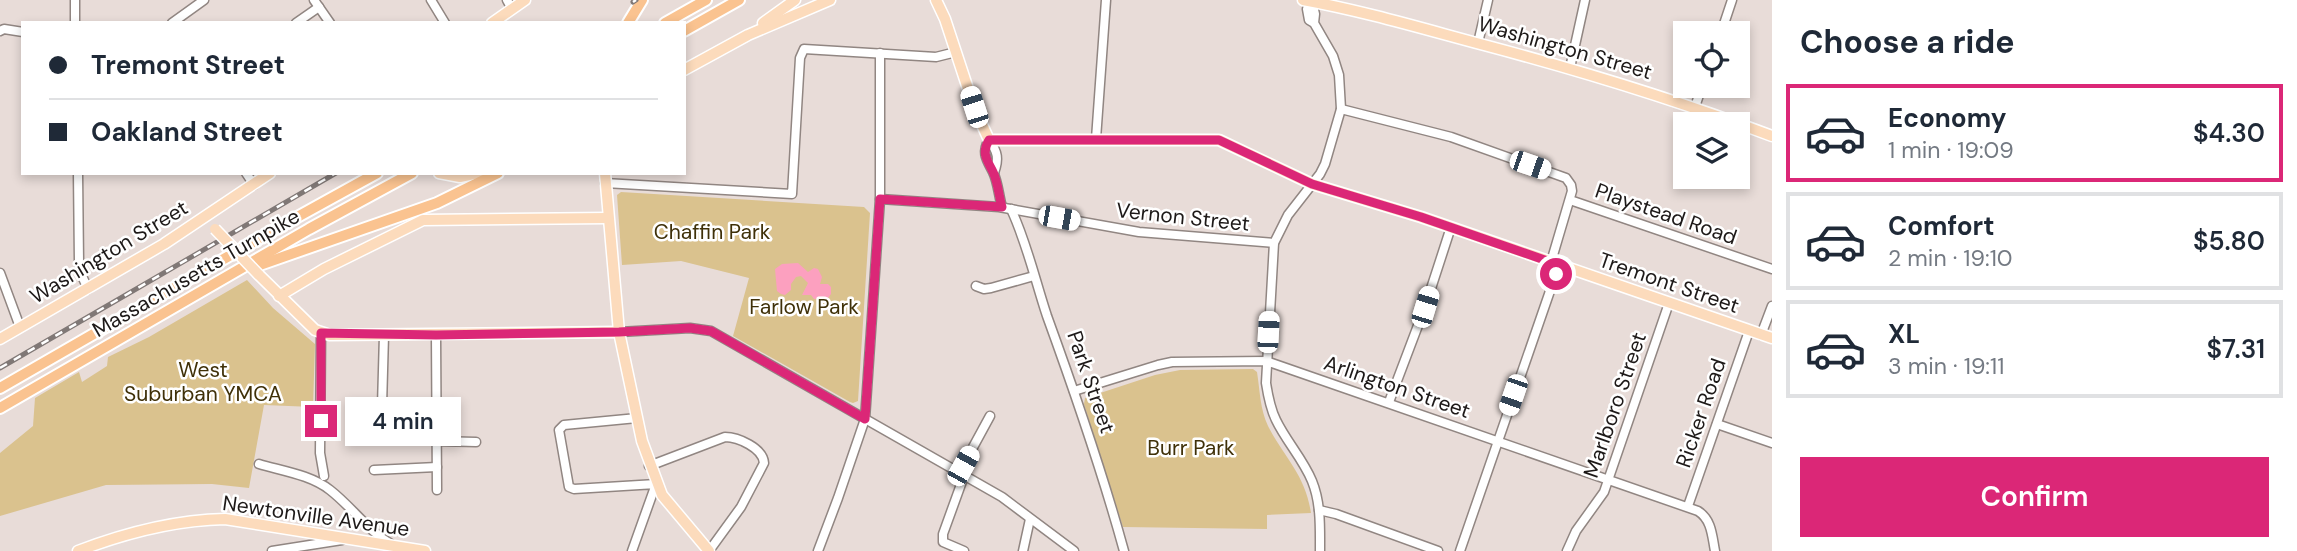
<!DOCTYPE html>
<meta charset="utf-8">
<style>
:root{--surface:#fff;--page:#f2f2f3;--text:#1f2937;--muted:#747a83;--line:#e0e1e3;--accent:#db2777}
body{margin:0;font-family:"DM Sans",sans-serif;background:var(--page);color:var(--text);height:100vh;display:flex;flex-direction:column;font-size:26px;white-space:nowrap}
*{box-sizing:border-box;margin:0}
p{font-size:23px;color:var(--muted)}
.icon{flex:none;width:38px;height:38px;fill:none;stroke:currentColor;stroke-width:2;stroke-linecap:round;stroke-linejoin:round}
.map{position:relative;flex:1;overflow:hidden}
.sheet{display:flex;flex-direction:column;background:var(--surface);width:525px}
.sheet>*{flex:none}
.top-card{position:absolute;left:21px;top:21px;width:665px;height:154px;border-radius:0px;box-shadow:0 4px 10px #0003;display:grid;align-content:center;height:154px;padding:0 28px;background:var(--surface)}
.fabs{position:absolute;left:1673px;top:21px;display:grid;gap:14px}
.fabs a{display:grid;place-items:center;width:77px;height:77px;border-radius:0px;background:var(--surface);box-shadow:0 4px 10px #0003;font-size:35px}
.end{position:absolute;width:32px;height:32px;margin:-16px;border:9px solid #db2777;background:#fff;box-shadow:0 0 0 4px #fff}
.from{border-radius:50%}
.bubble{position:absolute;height:49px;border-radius:0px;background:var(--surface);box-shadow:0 4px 10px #0003;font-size:23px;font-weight:600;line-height:49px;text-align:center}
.car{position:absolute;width:21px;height:42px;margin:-21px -10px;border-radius:9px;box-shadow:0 0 5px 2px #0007;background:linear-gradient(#fff 24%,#345 0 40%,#fff 0 76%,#345 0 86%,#fff 0)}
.top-card b{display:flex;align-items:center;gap:24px;height:66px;font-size:26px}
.top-card b+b{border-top:2px solid var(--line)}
.top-card i{width:18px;height:18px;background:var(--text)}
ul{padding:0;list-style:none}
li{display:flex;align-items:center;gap:21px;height:98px;margin:0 14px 10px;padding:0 14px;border:4px solid var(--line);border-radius:0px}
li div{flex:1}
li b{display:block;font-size:26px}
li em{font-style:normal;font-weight:600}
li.active{border-color:var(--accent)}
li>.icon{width:63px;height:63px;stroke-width:1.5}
h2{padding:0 28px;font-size:32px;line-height:84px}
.cta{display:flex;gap:14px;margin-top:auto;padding:14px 28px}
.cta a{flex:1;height:80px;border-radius:0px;background:var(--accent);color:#fff;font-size:28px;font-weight:600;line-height:80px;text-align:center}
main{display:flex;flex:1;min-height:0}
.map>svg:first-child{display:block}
.green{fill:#dac28e}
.water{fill:#fca0bf}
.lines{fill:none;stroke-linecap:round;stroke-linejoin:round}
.minor-casing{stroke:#918682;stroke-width:11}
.major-casing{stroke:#fff;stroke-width:13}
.highway-casing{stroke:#fff;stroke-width:14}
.minor{stroke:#fff;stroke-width:8}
.major{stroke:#fcdbbc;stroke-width:10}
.highway{stroke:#fac390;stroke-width:10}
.rail-casing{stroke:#807876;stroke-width:5}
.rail{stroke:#fff;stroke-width:2.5;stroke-dasharray:8;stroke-linecap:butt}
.major-bridge-casing{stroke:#fff;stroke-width:13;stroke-linecap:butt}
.major-bridge{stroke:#fcdbbc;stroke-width:10}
.route{stroke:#db2777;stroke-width:9}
.labels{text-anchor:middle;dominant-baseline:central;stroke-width:5;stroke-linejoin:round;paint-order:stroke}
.street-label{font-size:21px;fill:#1d1918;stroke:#fff}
.park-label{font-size:21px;fill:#3f3008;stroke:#fff}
</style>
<main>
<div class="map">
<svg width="1772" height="551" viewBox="0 0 1772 551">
<rect width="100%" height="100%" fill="#e8dcd8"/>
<g class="green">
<polygon points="621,192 864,207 870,213 858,401 853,403 850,402 733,336 749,278 681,261 622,265 617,195"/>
<polygon points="247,280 273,308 315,344 313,407 264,405 249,488 212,484 106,485 0,516 0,453 33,426 35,398 79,372 82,382 107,366 108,357 149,337"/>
<path d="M1253,369l4,3c3,19 3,37 11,54 17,33 37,48 43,87l-44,2v14l-144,-2 -39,-123 1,-6 70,-23 25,-5z"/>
</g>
<polygon class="water" points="798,263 808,272 814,268 818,269 822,277 820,284 828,284 831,287 831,294 828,298 814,299 811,295 802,295 808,283 801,276 796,277 791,284 791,290 785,295 781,294 777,291 775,269 782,264"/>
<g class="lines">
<defs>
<g id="minor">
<polyline points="75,0 75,23"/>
<polyline points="314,0 330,23"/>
<polyline points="431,0 445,23"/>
<polyline points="507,0 512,9"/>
<polyline points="172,23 204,0"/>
<polyline points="296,23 319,7"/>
<path d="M1314,23l1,-9 -3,-12 -5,7 2,11 5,3 19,33 6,19 2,34 -16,55 -5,10 -32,41 -14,28 -8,140c2,13 4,25 10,37 10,21 27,39 36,61 9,22 8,46 8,70"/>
<polyline points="0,31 4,29 23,32"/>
<polyline points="1721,33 1732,0"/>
<polyline points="1478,43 1488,0"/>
<polyline points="1570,68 1585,0"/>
<polyline points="1695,107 1702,86"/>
<polyline points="1341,109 1451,137 1566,178 1571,185 1572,191 1551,262"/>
<polyline points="1096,139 1106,0"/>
<path d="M989,140c-8,13 -2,20 4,32 5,10 6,25 9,35"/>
<path d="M989,140c9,12 10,19 5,33"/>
<polyline points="78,173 79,262 82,276 88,289"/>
<polyline points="246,173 254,185"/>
<polyline points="605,183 792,194 800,58 804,49 936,57 956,52"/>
<polyline points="880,199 999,207 1139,232 1274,243"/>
<polyline points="1570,200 1772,269"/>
<path d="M1011,209c16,34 24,71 36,107 28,77 55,155 77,235"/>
<polyline points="0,273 20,327"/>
<polyline points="976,286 984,289 991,288 1034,276"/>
<polyline points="619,332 690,328 711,331 1002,497 1074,551"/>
<polyline points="321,333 320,453 324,476"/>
<polyline points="436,335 437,490"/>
<polyline points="1761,335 1772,306"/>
<path d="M1074,391l84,-26 14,-3 94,-1 432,150c14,9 14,25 17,40"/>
<polyline points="1389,402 1425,307 1451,227"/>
<polyline points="382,406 384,335"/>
<polyline points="1717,424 1772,443"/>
<polyline points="437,441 476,442"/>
<path d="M259,464c24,7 52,11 71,26 22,17 37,40 61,54"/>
<path d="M649,466l76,-29c13,0 38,11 39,26l-23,44 -32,44"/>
<polyline points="374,470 437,467"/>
<polyline points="959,473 990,416"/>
<polyline points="1688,506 1749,331"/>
<polyline points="1319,510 1336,514 1438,551"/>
<polyline points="272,551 342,540"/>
<polyline points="632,551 656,484 574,489 569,487 559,430 564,425 637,418"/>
<polyline points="818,551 838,498 865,419 880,199 880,53"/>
<polyline points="964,551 943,542 943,534 964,476"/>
<polyline points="1023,551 1030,519"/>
<polyline points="1460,551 1559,265"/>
<polyline points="1567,551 1576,531 1604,492 1669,303"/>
</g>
<g id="major">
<polyline points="936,0 945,19 974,107 989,140 1219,140 1312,184 1421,217 1772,338"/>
<path d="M1303,0c61,11 121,29 181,45 98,26 193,55 288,91"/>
<polyline points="492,23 525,0"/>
<polyline points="763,23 795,0"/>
<polyline points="684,70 748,35 830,0"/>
<polyline points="439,173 460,177 478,173"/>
<polyline points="605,173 619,332 642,441 662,495 709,551"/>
<polyline points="258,274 315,330 330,335 619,332"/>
<polyline points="279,296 324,269 423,220 608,218"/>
<polyline points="0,339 164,244 270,173"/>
<path d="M78,551c47,-18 97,-31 147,-32l200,32"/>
</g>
<g id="highway">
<polyline points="628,23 642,0"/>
<polyline points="665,23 706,0"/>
<polyline points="684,31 739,0"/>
<polyline points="254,267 437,203 498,173"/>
<polyline points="0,388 281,226 377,173"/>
<polyline points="0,408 309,229 412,173"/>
</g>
</defs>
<use href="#minor" class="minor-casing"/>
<use href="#major" class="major-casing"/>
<use href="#highway" class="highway-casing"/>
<use href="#minor" class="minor"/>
<use href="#major" class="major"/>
<use href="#highway" class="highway"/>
<defs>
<g id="rail">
<polyline points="633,2 636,0"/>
<polyline points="0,368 336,173"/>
</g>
</defs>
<use href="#rail" class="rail-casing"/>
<use href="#rail" class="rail"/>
<defs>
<polyline id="major-bridge" points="215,229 258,274"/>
</defs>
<use href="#major-bridge" class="major-bridge-casing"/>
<use href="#major-bridge" class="major-bridge"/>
</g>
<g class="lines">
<path class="route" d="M321,421v-88l115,2 183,-3 71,-4 21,3 154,88 15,-220 122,8c-3,-10 -4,-25 -9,-35 -6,-12 -12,-19 -4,-32h230l93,44 109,33 138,48 -3,9"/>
</g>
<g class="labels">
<g class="street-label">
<text transform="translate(1565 48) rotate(16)">Washington Street</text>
<text transform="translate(1666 214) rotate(19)">Playstead Road</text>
<text transform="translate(1183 217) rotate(6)">Vernon Street</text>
<text transform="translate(109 252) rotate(-31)">Washington Street</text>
<text transform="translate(196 273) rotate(-30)">Massachusetts Turnpike</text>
<text transform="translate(1669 283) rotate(19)">Tremont Street</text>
<text transform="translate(1091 382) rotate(71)">Park Street</text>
<text transform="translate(1397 387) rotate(19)">Arlington Street</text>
<text transform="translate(1615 405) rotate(-71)">Marlboro Street</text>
<text transform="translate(1701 413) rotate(-71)">Ricker Road</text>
<text transform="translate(316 516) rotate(8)">Newtonville Avenue</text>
</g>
<g class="park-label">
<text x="712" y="232">Chaffin Park</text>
<text x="804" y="307">Farlow Park</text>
<text x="203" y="370">West<tspan x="203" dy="24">Suburban YMCA</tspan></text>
<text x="1191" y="448">Burr Park</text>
</g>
</g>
</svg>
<div class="fabs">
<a><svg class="icon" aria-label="locate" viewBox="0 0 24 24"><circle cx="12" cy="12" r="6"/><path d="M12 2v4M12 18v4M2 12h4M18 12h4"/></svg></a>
<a><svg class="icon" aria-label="layers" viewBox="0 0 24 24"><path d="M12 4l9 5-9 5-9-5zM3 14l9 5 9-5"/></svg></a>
</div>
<i class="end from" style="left:1556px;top:274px"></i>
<i class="end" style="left:321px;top:421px"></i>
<div class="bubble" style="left:345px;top:397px;width:116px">4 min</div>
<i class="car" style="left:974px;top:107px;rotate:342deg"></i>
<i class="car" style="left:1530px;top:165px;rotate:109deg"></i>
<i class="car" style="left:1059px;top:218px;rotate:100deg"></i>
<i class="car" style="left:1425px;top:307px;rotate:17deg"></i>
<i class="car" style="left:1268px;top:332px;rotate:3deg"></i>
<i class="car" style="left:1513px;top:395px;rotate:199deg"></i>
<i class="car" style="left:963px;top:466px;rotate:29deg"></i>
<div class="top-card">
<b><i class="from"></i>Tremont Street</b>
<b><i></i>Oakland Street</b>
</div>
</div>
<section class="sheet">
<h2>Choose a ride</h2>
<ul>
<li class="active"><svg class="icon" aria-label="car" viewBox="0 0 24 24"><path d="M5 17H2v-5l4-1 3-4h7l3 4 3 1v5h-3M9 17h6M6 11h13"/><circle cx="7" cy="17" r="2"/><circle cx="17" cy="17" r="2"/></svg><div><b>Economy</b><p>1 min · 19:09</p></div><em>$4.30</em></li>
<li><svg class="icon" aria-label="car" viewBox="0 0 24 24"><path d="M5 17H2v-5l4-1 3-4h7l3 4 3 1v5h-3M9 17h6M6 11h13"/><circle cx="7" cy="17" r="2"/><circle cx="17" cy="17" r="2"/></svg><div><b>Comfort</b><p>2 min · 19:10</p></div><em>$5.80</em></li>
<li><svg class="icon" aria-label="car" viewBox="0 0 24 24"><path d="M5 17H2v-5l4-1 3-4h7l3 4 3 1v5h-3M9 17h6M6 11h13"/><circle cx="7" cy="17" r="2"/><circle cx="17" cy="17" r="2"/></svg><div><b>XL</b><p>3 min · 19:11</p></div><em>$7.31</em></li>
</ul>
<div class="cta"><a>Confirm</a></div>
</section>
</main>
